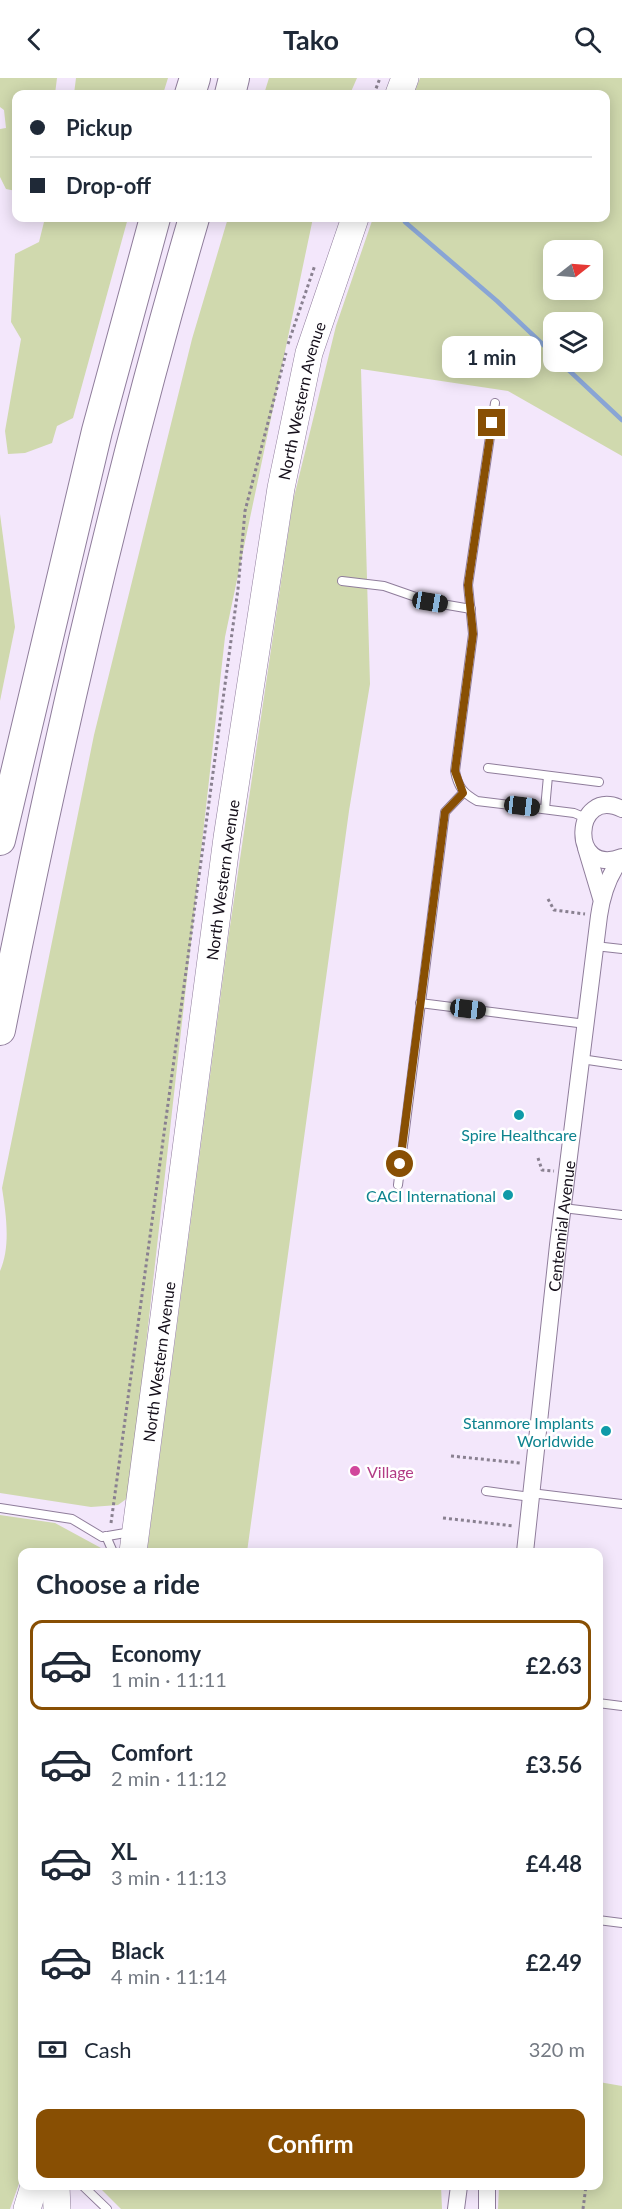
<!DOCTYPE html>
<meta charset="utf-8">
<style>
:root{--surface:#fff;--page:#f2f2f3;--text:#1f2937;--muted:#747a83;--line:#e0e1e3;--accent:#884f03}
body{margin:0;font-family:Lato,sans-serif;background:var(--page);color:var(--text);height:100vh;display:flex;flex-direction:column;font-size:22px;white-space:nowrap}
*{box-sizing:border-box;margin:0}
p{font-size:20px;color:var(--muted)}
.icon{flex:none;width:33px;height:33px;fill:none;stroke:currentColor;stroke-width:2;stroke-linecap:round;stroke-linejoin:round}
.map{position:relative;flex:1;overflow:hidden}
.panel{position:absolute;left:18px;top:1470px;width:585px;height:642px;display:flex;flex-direction:column;background:var(--surface);border-radius:12px;box-shadow:0 3px 15px #0003}
.panel>*{flex:none}
.banner{position:absolute;left:12px;top:12px;width:598px;height:132px;border-radius:12px;box-shadow:0 3px 15px #0003;display:grid;align-content:center;height:132px;padding:0 18px;background:var(--surface)}
.needle{width:39px;rotate:73deg}
.tools{position:absolute;left:543px;top:162px;display:grid;gap:12px}
.tools a{display:grid;place-items:center;width:60px;height:60px;border-radius:12px;background:var(--surface);box-shadow:0 3px 15px #0003;font-size:30px}
.end{position:absolute;width:27px;height:27px;margin:-14px;border:8px solid #884f03;background:#fff;box-shadow:0 0 0 3px #fff}
.from{border-radius:50%}
.bubble{position:absolute;height:42px;border-radius:12px;background:var(--surface);box-shadow:0 3px 15px #0003;font-size:20px;font-weight:700;line-height:42px;text-align:center}
.car{position:absolute;width:18px;height:36px;margin:-18px -9px;border-radius:8px;box-shadow:0 0 4px 2px #0007;background:linear-gradient(#222 24%,#8ab4d8 0 40%,#222 0 76%,#8ab4d8 0 86%,#222 0)}
.banner b{display:flex;align-items:center;gap:21px;height:57px;font-size:22px}
.banner b+b{border-top:2px solid var(--line)}
.banner i{width:15px;height:15px;background:var(--text)}
ul{padding:0;list-style:none}
li{display:flex;align-items:center;gap:18px;height:90px;margin:0 12px 9px;padding:0 6px;border:3px solid transparent;border-radius:12px}
li div{flex:1}
li b{display:block;font-size:22px}
li em{font-style:normal;font-weight:700}
li.on{border-color:var(--accent)}
li>.icon{width:54px;height:54px;stroke-width:1.5}
h2{padding:0 18px;font-size:27px;line-height:72px}
.pay{display:flex;align-items:center;gap:15px;height:66px;padding:0 18px;font-size:22px}
.pay p{margin-inline-start:auto}
.button{display:flex;gap:12px;margin-top:auto;padding:12px 18px}
.button a{flex:1;height:69px;border-radius:12px;background:var(--accent);color:#fff;font-size:24px;font-weight:700;line-height:69px;text-align:center}
header{display:flex;justify-content:space-between;align-items:center;height:78px;padding:0 18px;background:var(--surface);font-size:27px;font-weight:700}
.map>svg:first-child{display:block}
.green{fill:#d0d9ae;fill-rule:evenodd}
.lines{fill:none;stroke-linecap:round;stroke-linejoin:round}
.stream{stroke:#89a5d5;stroke-width:4.5}
.service-casing{stroke:#8f7d9b;stroke-width:10}
.minor-casing{stroke:#8f7d9b;stroke-width:18}
.trunk-casing{stroke:#8f7d9b;stroke-width:28}
.motorway-casing{stroke:#8f7d9b;stroke-width:32}
.path{stroke:#898090;stroke-width:3;stroke-dasharray:3 3;stroke-linecap:butt}
.service{stroke:#fff;stroke-width:8}
.minor{stroke:#fff;stroke-width:16}
.trunk{stroke:#fff;stroke-width:27}
.motorway{stroke:#fff;stroke-width:30}
.route{stroke:#884f03;stroke-width:8}
.culture-dot{fill:#0f9aa8;stroke:#fff;stroke-width:2}
.hotel-dot{fill:#d1479c;stroke:#fff;stroke-width:2}
.labels{text-anchor:middle;dominant-baseline:central;stroke-width:5;stroke-linejoin:round;paint-order:stroke}
.street-label{font-size:16px;fill:#150f1a;stroke:#fff}
.culture-label{font-size:16px;fill:#0d838f;stroke:#fff;text-anchor:end}
.hotel-label{font-size:16px;fill:#b23c85;stroke:#fff;text-anchor:start}
</style>
<header><svg class="icon" aria-label="back" viewBox="0 0 24 24"><path d="M15 5l-7 7 7 7"/></svg>Tako<svg class="icon" aria-label="search" viewBox="0 0 24 24"><circle cx="10" cy="10" r="6"/><path d="M15 15l6 6"/></svg></header>
<div class="map">
<svg width="622" height="2131" viewBox="0 0 622 2131">
<rect width="100%" height="100%" fill="#f3e7fb"/>
<g class="green">
<polygon points="0,0 57,0 55,16 16,16 16,113 6,111 0,99 0,51 6,50 4,32 0,29"/>
<polygon points="76,0 168,0 163,16 74,16"/>
<polygon points="269,0 357,0 350,16 264,16"/>
<path d="M420,0h202v378l-114,-65 -147,-22 9,315 -21,127 -102,741h-100l81,-612 65,-439 43,-175 37,-108h233v-124h-192zM554,172h38v40h-38zM554,244h38v40h-38z"/>
<polygon points="45,140 128,140 73,340 57,348 52,365 25,375 8,376 5,353 21,261 11,244 15,176 39,164"/>
<path d="M228,140h85l-88,419 -96,860 -11,8 -27,2 -91,-14v-222c11,-25 6,-57 2,-83l92,-453 98,-396z"/>
<polygon points="0,436 15,549 0,623"/>
<polygon points="0,1437 55,1445 101,1470 103,1474 22,1474 22,2097 10,2131 0,2131"/>
<polygon points="599,2004 622,2008 622,2131 498,2131 499,2108 598,2108"/>
<polygon points="98,2108 441,2108 442,2131 121,2131"/>
</g>
<g class="lines">
<g class="stream">
<polyline points="405,144 497,223 554,277"/>
<polyline points="560,284 622,342"/>
</g>
<defs>
<g id="service">
<path d="M495,325l-27,182 5,49 -18,137c3,16 8,22 22,30l97,12 12,5"/>
<polyline points="342,503 384,508 430,524 471,531"/>
<polyline points="488,690 599,704"/>
<polyline points="545,731 548,698"/>
<polyline points="595,868 622,871"/>
<polyline points="420,925 586,946"/>
<polyline points="581,981 622,987"/>
<polyline points="398,1107 445,734 463,715"/>
<polyline points="563,1130 622,1137"/>
<polyline points="486,1413 531,1419"/>
<polyline points="531,1415 622,1426"/>
<polyline points="0,1430 72,1441 102,1459 131,1454"/>
<polyline points="106,1458 113,1474"/>
<polyline points="598,1625 622,1628"/>
<polyline points="598,1842 622,1845"/>
<polyline points="83,2108 107,2131"/>
</g>
<g id="minor">
<path d="M622,731c-49,-24 -54,69 0,48"/>
<polyline points="586,770 601,820"/>
<path id="s1" d="M525,1474l33,-307 41,-329c3,-21 9,-41 23,-58"/>
<polyline points="456,2131 459,2108"/>
<polyline points="487,2131 487,2108"/>
</g>
<g id="trunk">
<polyline points="399,16 405,0"/>
<path id="s2" d="M133,1474l94,-714 54,-350 28,-135 46,-135"/>
<polyline points="56,2108 57,2131"/>
<polyline points="27,2131 34,2108"/>
</g>
<g id="motorway">
<polyline points="190,16 195,0"/>
<polyline points="230,16 234,0"/>
<polyline points="0,762 97,353 155,140"/>
<path d="M0,952c54,-273 116,-545 194,-812"/>
</g>
</defs>
<use href="#service" class="service-casing"/>
<use href="#minor" class="minor-casing"/>
<use href="#trunk" class="trunk-casing"/>
<use href="#motorway" class="motorway-casing"/>
<g class="path">
<polyline points="374,16 380,0"/>
<polyline points="288,266 315,187"/>
<polyline points="548,821 554,832 585,836"/>
<polyline points="538,1080 542,1092 554,1093"/>
<polyline points="451,1378 520,1385"/>
<polyline points="443,1440 514,1448"/>
<polyline points="111,1445 238,511 245,433 286,275"/>
<polyline points="583,2131 586,2108"/>
</g>
<use href="#service" class="service"/>
<use href="#minor" class="minor"/>
<use href="#trunk" class="trunk"/>
<use href="#motorway" class="motorway"/>
</g>
<g class="lines">
<polyline class="route" points="400,1086 445,734 463,715 455,693 473,556 468,507 492,345"/>
</g>
<g class="culture-dot">
<circle cx="519" cy="1037" r="6"/>
<circle cx="508" cy="1117" r="6"/>
<circle cx="606" cy="1353" r="6"/>
</g>
<circle class="hotel-dot" cx="355" cy="1393" r="6"/>
<g class="labels">
<g class="street-label">
<text stroke="none"><textPath href="#s2" startOffset="1164">North Western Avenue</textPath></text>
<text stroke="none"><textPath href="#s2" startOffset="678">North Western Avenue</textPath></text>
<text stroke="none"><textPath href="#s1" startOffset="328">Centennial Avenue</textPath></text>
<text stroke="none"><textPath href="#s2" startOffset="192">North Western Avenue</textPath></text>
</g>
<g class="culture-label">
<text x="519" y="1056" text-anchor="middle">Spire Healthcare</text>
<text x="496" y="1117">CACI International</text>
<text x="594" y="1344">Stanmore Implants<tspan x="594" dy="18">Worldwide</tspan></text>
</g>
<g class="hotel-label">
<text x="367" y="1393">Village</text>
</g>
</g>
</svg>
<div class="tools">
<a><svg class="needle" viewBox="-14 -14 28 28"><path d="M0-13l5 13h-10z" fill="#e53935"/><path d="M0 13l5-13h-10z" fill="#747a83"/></svg></a>
<a><svg class="icon" aria-label="layers" viewBox="0 0 24 24"><path d="M12 4l9 5-9 5-9-5zM3 14l9 5 9-5"/></svg></a>
</div>
<i class="end from" style="left:400px;top:1086px"></i>
<i class="end" style="left:492px;top:345px"></i>
<div class="bubble" style="left:442px;top:258px;width:99px">1 min</div>
<i class="car" style="left:430px;top:524px;rotate:99deg"></i>
<i class="car" style="left:522px;top:728px;rotate:97deg"></i>
<i class="car" style="left:468px;top:931px;rotate:97deg"></i>
<div class="banner">
<b><i class="from"></i>Pickup</b>
<b><i></i>Drop-off</b>
</div>
<section class="panel">
<h2>Choose a ride</h2>
<ul>
<li class="on"><svg class="icon" aria-label="car" viewBox="0 0 24 24"><path d="M5 17H2v-5l4-1 3-4h7l3 4 3 1v5h-3M9 17h6M6 11h13"/><circle cx="7" cy="17" r="2"/><circle cx="17" cy="17" r="2"/></svg><div><b>Economy</b><p>1 min · 11:11</p></div><em>£2.63</em></li>
<li><svg class="icon" aria-label="car" viewBox="0 0 24 24"><path d="M5 17H2v-5l4-1 3-4h7l3 4 3 1v5h-3M9 17h6M6 11h13"/><circle cx="7" cy="17" r="2"/><circle cx="17" cy="17" r="2"/></svg><div><b>Comfort</b><p>2 min · 11:12</p></div><em>£3.56</em></li>
<li><svg class="icon" aria-label="car" viewBox="0 0 24 24"><path d="M5 17H2v-5l4-1 3-4h7l3 4 3 1v5h-3M9 17h6M6 11h13"/><circle cx="7" cy="17" r="2"/><circle cx="17" cy="17" r="2"/></svg><div><b>XL</b><p>3 min · 11:13</p></div><em>£4.48</em></li>
<li><svg class="icon" aria-label="car" viewBox="0 0 24 24"><path d="M5 17H2v-5l4-1 3-4h7l3 4 3 1v5h-3M9 17h6M6 11h13"/><circle cx="7" cy="17" r="2"/><circle cx="17" cy="17" r="2"/></svg><div><b>Black</b><p>4 min · 11:14</p></div><em>£2.49</em></li>
</ul>
<div class="pay"><svg class="icon" aria-label="cash" viewBox="0 0 24 24"><path d="M3 7h18v10H3z"/><circle cx="12" cy="12" r="2"/></svg>Cash<p>320 m</p></div>
<div class="button"><a>Confirm</a></div>
</section>
</div>
